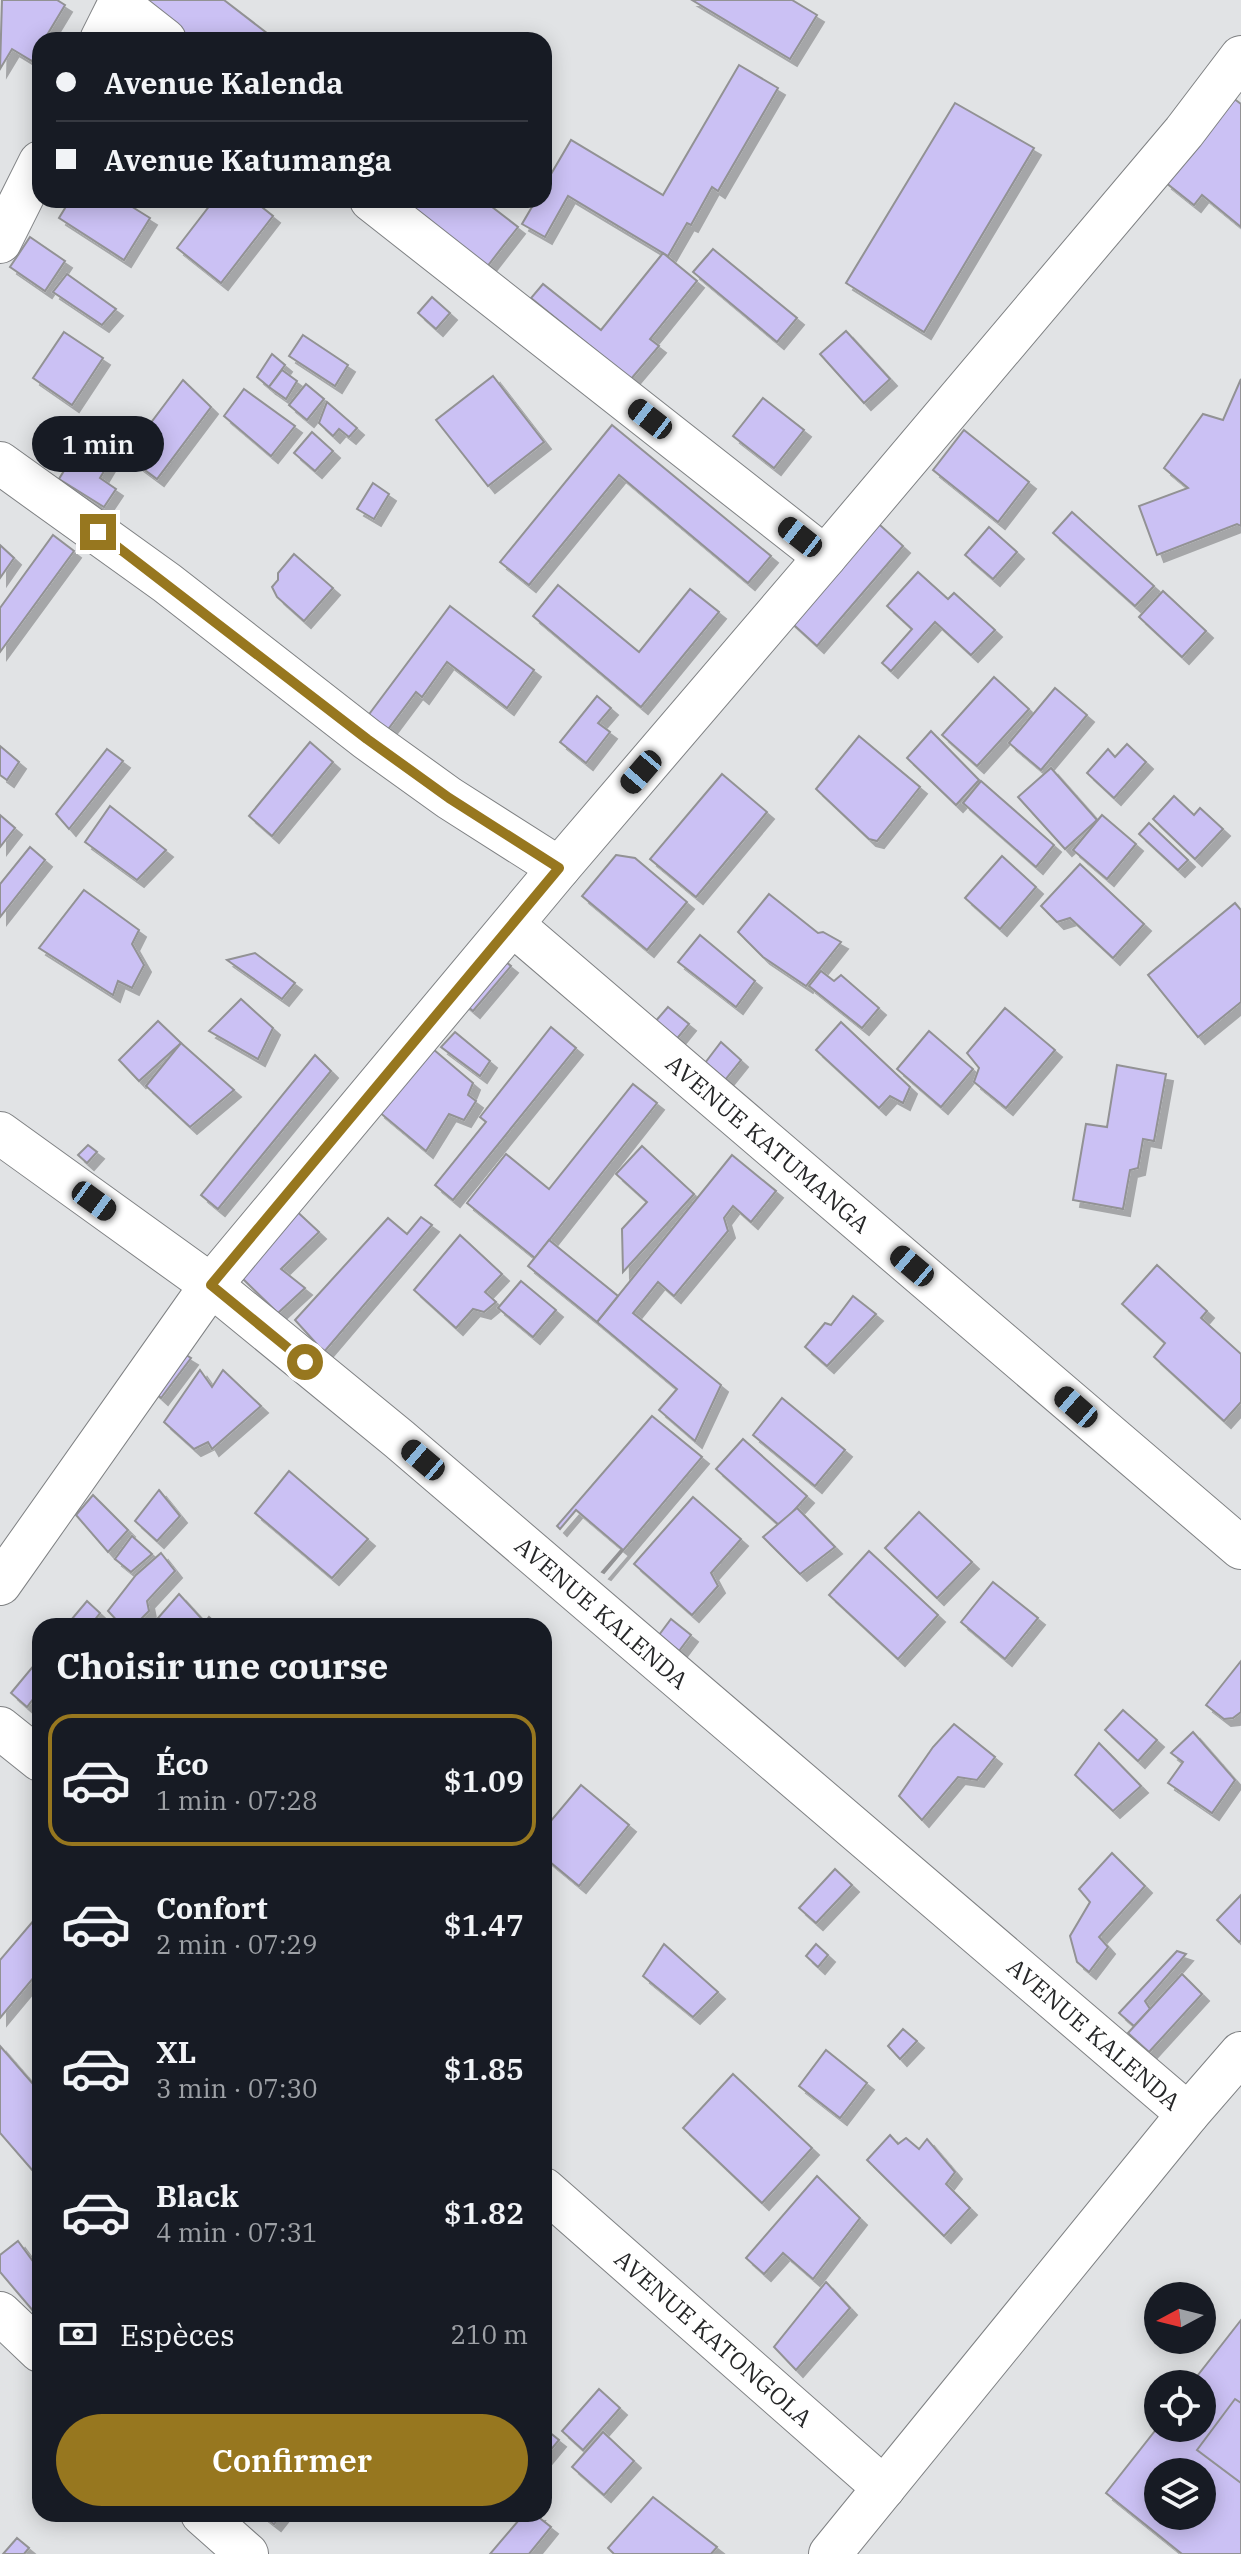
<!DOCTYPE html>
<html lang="fr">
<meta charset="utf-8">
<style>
:root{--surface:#171b24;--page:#242831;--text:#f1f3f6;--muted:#9ea1a6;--line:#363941;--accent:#97771f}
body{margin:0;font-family:"IBM Plex Serif",serif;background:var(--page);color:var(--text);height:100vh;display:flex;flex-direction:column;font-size:30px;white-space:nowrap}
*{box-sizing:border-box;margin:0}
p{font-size:26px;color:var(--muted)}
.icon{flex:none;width:44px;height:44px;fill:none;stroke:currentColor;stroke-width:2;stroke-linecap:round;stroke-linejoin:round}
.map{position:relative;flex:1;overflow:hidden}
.side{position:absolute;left:32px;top:1618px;width:520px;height:904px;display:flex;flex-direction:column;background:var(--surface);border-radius:24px;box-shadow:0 4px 20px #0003}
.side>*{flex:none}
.hud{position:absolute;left:32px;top:32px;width:520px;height:176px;border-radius:24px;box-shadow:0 4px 20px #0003;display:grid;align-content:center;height:176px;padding:0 24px;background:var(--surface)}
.needle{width:52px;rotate:263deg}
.controls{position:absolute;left:1144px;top:2282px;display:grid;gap:16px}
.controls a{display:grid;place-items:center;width:72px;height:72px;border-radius:50%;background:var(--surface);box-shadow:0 4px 20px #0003;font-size:40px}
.end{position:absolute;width:36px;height:36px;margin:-18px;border:10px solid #97771f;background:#fff;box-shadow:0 0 0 4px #fff}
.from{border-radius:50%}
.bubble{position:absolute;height:56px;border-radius:28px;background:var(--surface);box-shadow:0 4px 20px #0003;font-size:26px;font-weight:600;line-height:56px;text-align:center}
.car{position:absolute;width:24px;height:48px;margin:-24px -12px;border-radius:10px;box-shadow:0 0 6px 2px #0007;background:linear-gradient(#222 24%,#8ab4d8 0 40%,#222 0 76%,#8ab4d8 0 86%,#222 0)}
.hud b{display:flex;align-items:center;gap:28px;height:76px;font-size:30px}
.hud b+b{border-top:2px solid var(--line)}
.hud i{width:20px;height:20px;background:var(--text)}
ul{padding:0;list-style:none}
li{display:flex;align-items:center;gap:24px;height:132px;margin:0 16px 12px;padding:0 8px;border:4px solid transparent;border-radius:24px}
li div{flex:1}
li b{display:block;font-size:30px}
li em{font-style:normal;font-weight:600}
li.active{border-color:var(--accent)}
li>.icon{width:72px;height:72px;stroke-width:1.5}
h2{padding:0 24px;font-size:36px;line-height:96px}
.pay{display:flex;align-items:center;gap:20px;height:88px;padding:0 24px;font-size:30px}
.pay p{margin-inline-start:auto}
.cta{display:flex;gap:16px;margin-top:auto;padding:16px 24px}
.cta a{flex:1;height:92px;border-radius:48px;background:var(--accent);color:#fff;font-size:32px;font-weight:600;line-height:92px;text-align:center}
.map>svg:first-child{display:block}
.building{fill:#cbc1f4;stroke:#929294;stroke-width:2;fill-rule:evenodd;filter:url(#shadow)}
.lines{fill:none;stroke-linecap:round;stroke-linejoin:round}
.minor-casing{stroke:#7f8183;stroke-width:44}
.minor{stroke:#fff;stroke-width:42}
.route{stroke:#97771f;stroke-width:10}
.labels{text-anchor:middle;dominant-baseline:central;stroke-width:6;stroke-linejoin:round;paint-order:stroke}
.street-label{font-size:24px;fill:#262728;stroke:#fff}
</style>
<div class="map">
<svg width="1241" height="2554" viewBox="0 0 1241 2554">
<defs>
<filter id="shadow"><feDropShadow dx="7" dy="7" stdDeviation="0" flood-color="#0004"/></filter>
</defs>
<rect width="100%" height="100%" fill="#e1e3e5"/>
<g class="building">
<polygon points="2,0 57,0 65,5 44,40 40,40 40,47 32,61 12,49 0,69"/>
<polygon points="139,0 224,0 276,40 190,40"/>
<polygon points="692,0 792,0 817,15 790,59"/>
<polygon points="739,65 778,88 718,191 712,187 691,225 687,223 668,256 568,196 545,237 522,224 536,200 544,200 544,186 571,140 663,195"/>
<polygon points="1233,98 1241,104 1241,227 1202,195 1194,205 1165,182"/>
<polygon points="955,103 1034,148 924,332 846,283"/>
<polygon points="70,200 121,200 150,218 124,260 59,218"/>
<polygon points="214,200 253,200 273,216 221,283 177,248"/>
<polygon points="398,200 483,200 518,227 486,268"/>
<polygon points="30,237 65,261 45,291 10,267"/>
<polygon points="713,249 797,318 777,342 693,272"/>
<polygon points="663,253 697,281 650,339 659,346 631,379 531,298 543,284 601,330"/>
<polygon points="67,274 116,309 102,325 53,292"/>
<polygon points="432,297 450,313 436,329 418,313"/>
<polygon points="846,331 890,379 864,403 820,354"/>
<polygon points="64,332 103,358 72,405 33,378"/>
<polygon points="303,335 348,365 335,386 289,356"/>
<polygon points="272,354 285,365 269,387 257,377"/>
<polygon points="282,370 297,381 286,399 269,387"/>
<polygon points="493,376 544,442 488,486 436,420"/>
<polygon points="1241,379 1241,526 1237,524 1157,555 1139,506 1188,488 1164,468 1203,414 1223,420"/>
<polygon points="183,380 211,407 157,479 126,456"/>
<polygon points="306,384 324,399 307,420 289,405"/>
<polygon points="244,389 295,426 271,456 224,416"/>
<polygon points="763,398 804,430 774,468 733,436"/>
<polygon points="327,402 357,428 349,437 339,429 333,436 319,423"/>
<polygon points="612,425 771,556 748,583 619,475 529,585 500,562"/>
<polygon points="964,430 1029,482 998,522 933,470"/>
<polygon points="312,432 333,451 315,471 294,453"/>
<polygon points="84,438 113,456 100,478 116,489 104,507 59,479"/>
<polygon points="373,483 389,494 374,519 357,509"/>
<polygon points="1072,512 1154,586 1135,606 1053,533"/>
<polygon points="870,516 903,546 817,646 784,616"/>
<polygon points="989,527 1017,552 993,579 965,555"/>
<polygon points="53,535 74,551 0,652 0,608"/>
<polygon points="0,545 14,558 0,578"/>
<polygon points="294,554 333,588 304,621 277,597 272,587 278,580 278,573"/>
<polygon points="918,572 948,599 954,593 995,630 971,655 935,622 891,671 882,663 912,629 887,606"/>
<polygon points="558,585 639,652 690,589 719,612 641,707 533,616"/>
<polygon points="1163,591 1206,631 1182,657 1139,617"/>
<polygon points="450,606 534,670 507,708 447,662 422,697 416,692 386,732 367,717"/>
<polygon points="994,677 1029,709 977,766 942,735"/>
<polygon points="1055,688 1087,715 1041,770 1009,743"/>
<polygon points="597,696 611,708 598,723 610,732 586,763 560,742"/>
<polygon points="931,731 979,780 956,805 907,758"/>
<polygon points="859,736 920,787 877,841 869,839 816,789"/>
<polygon points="310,742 333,762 272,836 249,816"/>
<polygon points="1127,744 1146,762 1114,798 1087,773 1108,749 1115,757"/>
<polygon points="0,746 19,762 7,780 0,775"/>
<polygon points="107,749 123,761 69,829 56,814"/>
<polygon points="1051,768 1097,820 1065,849 1018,797"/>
<polygon points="722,774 767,812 696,897 650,859"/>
<polygon points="981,781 1054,845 1036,867 963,803"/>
<polygon points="1174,796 1194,815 1200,808 1223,829 1195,859 1153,819"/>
<polygon points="110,806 166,850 137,880 85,842"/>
<polygon points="0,815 15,828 0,847"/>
<polygon points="1102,815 1136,844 1107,879 1073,850"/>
<polygon points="1149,823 1188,860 1178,870 1139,834"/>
<polygon points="30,847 45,860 0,917 0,884"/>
<polygon points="616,855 635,858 687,902 647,950 582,896"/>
<polygon points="1002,856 1036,887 1000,929 965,898"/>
<polygon points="1080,864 1144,924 1113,958 1070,918 1057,922 1041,906"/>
<polygon points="84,890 139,930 132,944 144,965 132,988 118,981 113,995 39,948"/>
<polygon points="769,894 818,933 823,932 841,942 806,986 763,957 738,932"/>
<polygon points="1235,903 1241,910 1241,1002 1198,1037 1148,975"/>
<polygon points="700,935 755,981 736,1007 678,962"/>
<polygon points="255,953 295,983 282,999 227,960"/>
<polygon points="497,955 511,966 473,1011 460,1000"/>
<polygon points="821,971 834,981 841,975 879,1008 862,1028 809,986"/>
<polygon points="241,999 273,1028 258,1059 209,1031"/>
<polygon points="668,1007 689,1024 675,1041 654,1023"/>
<polygon points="1005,1008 1055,1050 1006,1108 974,1082 979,1068 967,1053"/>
<polygon points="158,1021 181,1043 139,1081 119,1060"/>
<polygon points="841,1022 910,1087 903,1103 890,1096 879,1108 816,1050"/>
<polygon points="551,1027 576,1048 453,1200 435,1185 486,1122 480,1117"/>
<polygon points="929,1031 973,1069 941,1107 897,1069"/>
<polygon points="455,1032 490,1061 480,1076 441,1047"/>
<polygon points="721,1042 741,1060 725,1080 705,1063"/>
<polygon points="181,1043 234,1090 190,1127 146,1086"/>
<polygon points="433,1049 473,1083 468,1095 476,1101 464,1120 449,1114 426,1151 378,1111"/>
<polygon points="315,1055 331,1071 218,1209 201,1195"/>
<polygon points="1117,1065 1166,1074 1154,1141 1143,1139 1138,1168 1130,1170 1123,1209 1073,1200 1086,1124 1107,1127"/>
<polygon points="633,1084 657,1103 535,1258 467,1203 506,1154 549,1189"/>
<polygon points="88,1145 97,1152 87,1163 78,1155"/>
<polygon points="642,1146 694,1194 623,1272 622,1229 647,1202 616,1174"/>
<polygon points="732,1155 776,1191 751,1222 733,1206 724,1218 728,1231 674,1296 658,1282 633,1313 721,1385 695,1441 659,1410 677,1389 597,1322"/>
<polygon points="291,1206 319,1232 281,1269 305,1288 278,1313 237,1273"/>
<polygon points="421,1217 432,1225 324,1352 295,1320 388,1218 407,1234"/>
<polygon points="460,1235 502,1274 485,1292 496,1302 484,1312 473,1309 456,1328 414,1290"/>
<polygon points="549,1240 618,1296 597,1322 528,1266"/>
<polygon points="1157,1265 1207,1311 1201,1318 1241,1354 1241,1402 1224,1421 1154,1357 1165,1343 1122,1304"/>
<polygon points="521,1281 556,1310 533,1337 498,1308"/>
<polygon points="853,1296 876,1314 827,1366 805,1347 825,1323 831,1325"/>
<polygon points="173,1347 191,1358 161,1398 149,1387"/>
<polygon points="200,1370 212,1387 223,1370 261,1406 212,1449 208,1442 194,1449 164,1422"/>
<polygon points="782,1398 845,1450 815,1486 753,1435"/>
<polygon points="652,1416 702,1457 604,1573 602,1572 622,1549 576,1510 560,1529 557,1526"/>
<polygon points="743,1439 807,1496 780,1526 716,1469"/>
<polygon points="289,1471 368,1539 332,1578 255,1513"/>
<polygon points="159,1490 180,1516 157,1541 135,1521"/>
<polygon points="93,1495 128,1530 108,1552 76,1515"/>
<polygon points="693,1497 741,1539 711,1573 718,1586 692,1615 634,1564"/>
<polygon points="797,1508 835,1547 800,1574 763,1537"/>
<polygon points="919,1512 972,1562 937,1598 885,1548"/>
<polygon points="132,1536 152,1554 131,1572 115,1559"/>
<polygon points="869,1551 938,1615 898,1659 829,1595"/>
<polygon points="161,1553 175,1571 147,1601 149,1611 134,1626 122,1626 108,1611 136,1575"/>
<polygon points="993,1582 1038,1618 1005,1659 961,1622"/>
<polygon points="179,1594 201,1618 194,1626 151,1626"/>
<polygon points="87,1601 100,1613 90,1626 66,1626"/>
<polygon points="209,1617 219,1626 202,1626"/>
<polygon points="671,1619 691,1635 679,1651 659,1635"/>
<polygon points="40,1658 40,1690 27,1707 11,1693"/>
<polygon points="1241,1661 1241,1712 1233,1718 1224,1719 1206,1705"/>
<polygon points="1123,1710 1157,1740 1138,1761 1105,1730"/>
<polygon points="954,1724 995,1757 977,1780 958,1777 922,1820 899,1796 933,1747"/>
<polygon points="1193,1732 1235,1780 1212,1813 1168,1783 1183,1762 1171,1753"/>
<polygon points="1099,1743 1141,1786 1113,1811 1075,1775"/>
<polygon points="581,1785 629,1825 579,1886 544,1857 544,1829"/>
<polygon points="1112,1853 1145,1886 1099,1937 1108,1947 1089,1972 1077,1962 1070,1936 1090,1902 1079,1889"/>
<polygon points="835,1869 852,1885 816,1923 799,1908"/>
<polygon points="1241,1895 1241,1940 1239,1942 1217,1920"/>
<polygon points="40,1913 40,1970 0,2018 0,1960"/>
<polygon points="664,1944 718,1992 693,2017 643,1976"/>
<polygon points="816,1944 828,1955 818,1967 806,1956"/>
<polygon points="1177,1951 1186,1954 1145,2001 1150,2009 1134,2026 1119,2013"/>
<polygon points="1182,1974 1202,1994 1149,2052 1128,2033"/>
<polygon points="903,2029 917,2041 900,2059 888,2046"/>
<polygon points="0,2046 40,2092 40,2179 0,2133"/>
<polygon points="826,2050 867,2083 840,2118 799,2086"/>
<polygon points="733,2074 812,2148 762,2203 683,2128"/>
<polygon points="890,2135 898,2144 906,2138 919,2149 927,2139 955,2172 946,2184 970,2208 944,2236 867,2160"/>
<polygon points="817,2176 860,2218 813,2279 783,2253 764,2274 746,2258"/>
<polygon points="18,2241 32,2260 40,2252 40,2319 0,2272 0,2255"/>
<polygon points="826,2282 850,2308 796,2370 774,2347"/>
<path d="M1241,2320v234h-59l-76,-61 52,-66 44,1v-44h-11zM1158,2472h44v44h-44z"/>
<polygon points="599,2389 620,2408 583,2450 562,2431"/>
<polygon points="1235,2399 1241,2403 1241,2483 1197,2450"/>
<polygon points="544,2428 559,2440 544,2458"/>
<polygon points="603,2432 634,2461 604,2495 572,2467"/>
<polygon points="653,2497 717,2547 711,2554 614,2554 608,2548"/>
<polygon points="261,2514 282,2514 274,2524"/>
<polygon points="524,2514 538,2514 537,2516 551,2527 529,2554 490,2554"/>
<polygon points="17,2538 29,2548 24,2554 3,2554"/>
</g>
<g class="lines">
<defs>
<g id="minor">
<polyline points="119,4 165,40"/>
<polyline points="101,40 121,0"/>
<polyline points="371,200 825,557"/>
<polyline points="0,242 40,162"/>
<polyline points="0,463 167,583 367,739 449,798 559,868"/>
<path id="s1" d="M513,925l728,623"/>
<path id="s2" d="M0,1133l211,152 188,154 789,675"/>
<polyline points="0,1584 211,1285 559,868 825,557 1184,132 1241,57"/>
<polyline points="0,1728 40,1760"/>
<path id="s3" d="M544,2189l340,299"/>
<polyline points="0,2313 40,2351"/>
<polyline points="202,2514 247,2554"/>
<polyline points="830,2554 1188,2114 1241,2053"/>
</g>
</defs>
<use href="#minor" class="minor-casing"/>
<use href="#minor" class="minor"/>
</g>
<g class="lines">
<polyline class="route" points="98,532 367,739 449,798 559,868 211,1285 305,1362"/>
</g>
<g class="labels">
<g class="street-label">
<text stroke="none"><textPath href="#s1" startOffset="336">AVENUE KATUMANGA</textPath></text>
<text stroke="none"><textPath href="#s2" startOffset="770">AVENUE KALENDA</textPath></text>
<text stroke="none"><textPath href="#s2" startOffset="1418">AVENUE KALENDA</textPath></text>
<text stroke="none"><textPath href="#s3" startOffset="226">AVENUE KATONGOLA</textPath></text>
</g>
</g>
</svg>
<div class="controls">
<a><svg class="needle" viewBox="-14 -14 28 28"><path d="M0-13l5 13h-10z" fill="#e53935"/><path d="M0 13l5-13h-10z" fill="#9ea1a6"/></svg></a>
<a><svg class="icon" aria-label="locate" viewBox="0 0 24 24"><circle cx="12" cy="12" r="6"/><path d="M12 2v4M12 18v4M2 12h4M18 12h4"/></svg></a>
<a><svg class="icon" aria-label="layers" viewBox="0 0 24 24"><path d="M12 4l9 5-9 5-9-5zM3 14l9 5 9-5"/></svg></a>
</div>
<i class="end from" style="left:305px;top:1362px"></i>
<i class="end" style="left:98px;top:532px"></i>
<div class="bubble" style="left:32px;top:416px;width:132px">1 min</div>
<i class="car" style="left:650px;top:419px;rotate:308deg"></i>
<i class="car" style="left:800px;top:537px;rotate:308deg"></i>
<i class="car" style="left:641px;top:772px;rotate:221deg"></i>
<i class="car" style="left:94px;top:1201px;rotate:126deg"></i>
<i class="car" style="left:912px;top:1266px;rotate:310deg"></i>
<i class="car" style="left:1076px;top:1407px;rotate:311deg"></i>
<i class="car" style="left:423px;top:1460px;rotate:310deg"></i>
<div class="hud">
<b><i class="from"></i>Avenue Kalenda</b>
<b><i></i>Avenue Katumanga</b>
</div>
<section class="side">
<h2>Choisir une course</h2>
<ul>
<li class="active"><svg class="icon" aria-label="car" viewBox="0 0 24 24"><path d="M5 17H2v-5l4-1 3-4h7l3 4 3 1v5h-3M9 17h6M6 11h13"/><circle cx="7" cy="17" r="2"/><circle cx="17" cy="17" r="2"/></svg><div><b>Éco</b><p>1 min · 07:28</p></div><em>$1.09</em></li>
<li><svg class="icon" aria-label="car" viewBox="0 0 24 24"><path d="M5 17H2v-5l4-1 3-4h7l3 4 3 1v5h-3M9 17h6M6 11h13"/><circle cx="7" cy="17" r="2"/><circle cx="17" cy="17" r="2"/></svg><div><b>Confort</b><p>2 min · 07:29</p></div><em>$1.47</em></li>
<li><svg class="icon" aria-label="car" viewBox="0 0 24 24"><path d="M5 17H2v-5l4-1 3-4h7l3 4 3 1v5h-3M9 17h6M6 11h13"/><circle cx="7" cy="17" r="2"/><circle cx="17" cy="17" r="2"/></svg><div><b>XL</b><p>3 min · 07:30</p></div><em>$1.85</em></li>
<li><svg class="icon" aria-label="car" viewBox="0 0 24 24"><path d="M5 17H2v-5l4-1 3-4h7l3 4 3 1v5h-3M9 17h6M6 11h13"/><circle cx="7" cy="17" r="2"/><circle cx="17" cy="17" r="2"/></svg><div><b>Black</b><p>4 min · 07:31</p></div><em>$1.82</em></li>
</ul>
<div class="pay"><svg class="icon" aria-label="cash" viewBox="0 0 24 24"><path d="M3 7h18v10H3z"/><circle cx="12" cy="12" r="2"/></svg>Espèces<p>210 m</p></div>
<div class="cta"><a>Confirmer</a></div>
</section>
</div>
